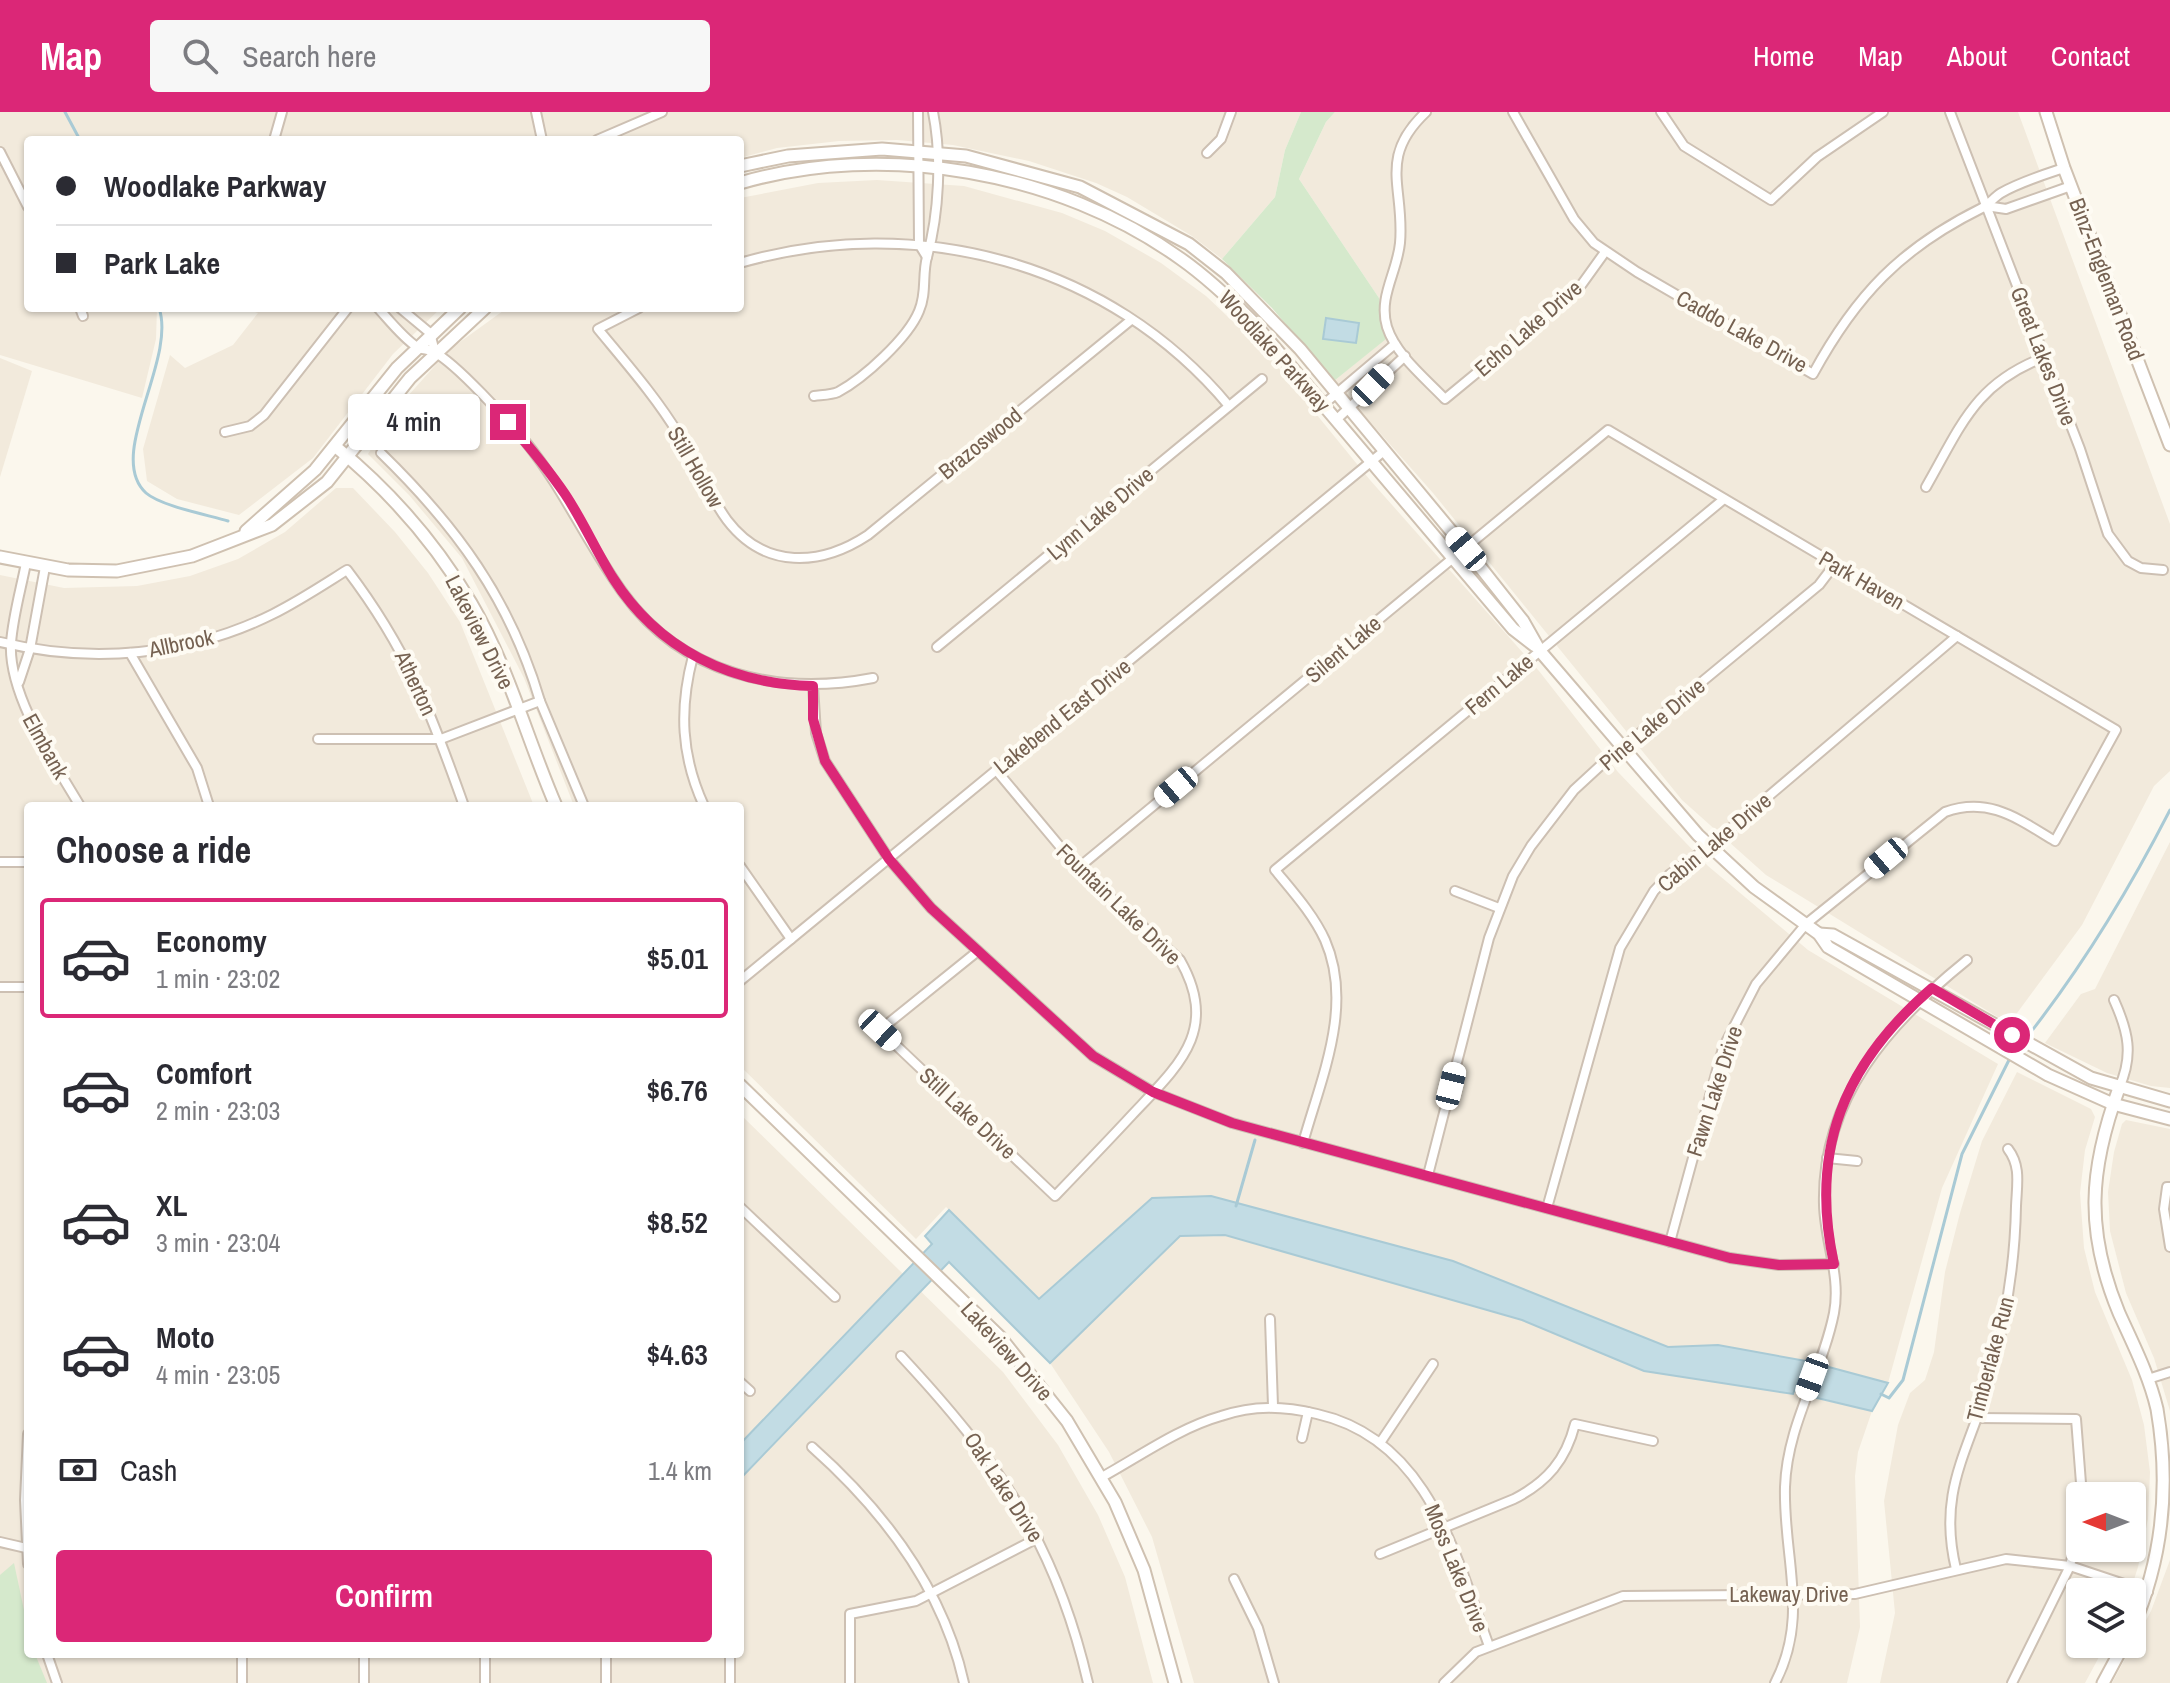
<!DOCTYPE html>
<meta charset="utf-8">
<style>
:root{--surface:#fff;--page:#f7f7f7;--text:#2b2b33;--muted:#7c7c81;--line:#e1e1e2;--accent:#db2777}
body{margin:0;font-family:"Archivo Narrow",sans-serif;background:var(--page);color:var(--text);height:100vh;display:flex;flex-direction:column;font-size:30px;white-space:nowrap}
*{box-sizing:border-box;margin:0}
p{font-size:26px;color:var(--muted)}
.icon{flex:none;width:44px;height:44px;fill:none;stroke:currentColor;stroke-width:2;stroke-linecap:round;stroke-linejoin:round}
.map{position:relative;flex:1;overflow:hidden}
.details{position:absolute;left:24px;top:690px;width:720px;height:856px;display:flex;flex-direction:column;background:var(--surface);border-radius:8px;box-shadow:0 2px 6px #0004}
.details>*{flex:none}
.banner{position:absolute;left:24px;top:24px;width:720px;height:176px;border-radius:8px;box-shadow:0 2px 6px #0004;display:grid;align-content:center;height:176px;padding:0 32px;background:var(--surface)}
.needle{width:52px;rotate:270deg}
.buttons{position:absolute;left:2066px;top:1370px;display:grid;gap:16px}
.buttons a{display:grid;place-items:center;width:80px;height:80px;border-radius:8px;background:var(--surface);box-shadow:0 2px 6px #0004;font-size:40px}
.end{position:absolute;width:36px;height:36px;margin:-18px;border:10px solid #db2777;background:#fff;box-shadow:0 0 0 4px #fff}
.from{border-radius:50%}
.bubble{position:absolute;height:56px;border-radius:8px;background:var(--surface);box-shadow:0 2px 6px #0004;font-size:26px;font-weight:600;line-height:56px;text-align:center}
.car{position:absolute;width:24px;height:48px;margin:-24px -12px;border-radius:10px;box-shadow:0 0 6px 2px #0007;background:linear-gradient(#fff 24%,#345 0 40%,#fff 0 76%,#345 0 86%,#fff 0)}
.banner b{display:flex;align-items:center;gap:28px;height:76px;font-size:30px}
.banner b+b{border-top:2px solid var(--line)}
.banner i{width:20px;height:20px;background:var(--text)}
ul{padding:0;list-style:none}
li{display:flex;align-items:center;gap:24px;height:120px;margin:0 16px 12px;padding:0 16px;border:4px solid transparent;border-radius:8px}
li div{flex:1}
li b{display:block;font-size:30px}
li em{font-style:normal;font-weight:600}
li.active{border-color:var(--accent)}
li>.icon{width:72px;height:72px;stroke-width:1.5}
h2{padding:0 32px;font-size:36px;line-height:96px}
.pay{display:flex;align-items:center;gap:20px;height:88px;padding:0 32px;font-size:30px}
.pay p{margin-inline-start:auto}
.action{display:flex;gap:16px;margin-top:auto;padding:16px 32px}
.action a{flex:1;height:92px;border-radius:8px;background:var(--accent);color:#fff;font-size:32px;font-weight:600;line-height:92px;text-align:center}
header{display:flex;align-items:center;gap:48px;box-sizing:border-box;height:112px;padding:0 40px;background:var(--accent);color:#fff}
header strong{font-size:38px}
nav{display:flex;gap:44px;margin-inline-start:auto;font-size:28px}
.search{width:560px;height:72px;background:var(--page);display:flex;align-items:center;gap:20px;box-sizing:border-box;padding:0 28px;border-radius:8px;color:var(--muted);font-size:30px}
.map>svg:first-child{display:block}
.residential{fill:#f2eadc;fill-rule:evenodd}
.green{fill:#d5e9cc}
.water{fill:#c2dce4;stroke:#a9cad5;stroke-width:2}
.lines{fill:none;stroke-linecap:round;stroke-linejoin:round}
.stream{stroke:#a9cad5;stroke-width:3}
.street-casing{stroke:#cdc0b3;stroke-width:12}
.secondary-casing{stroke:#cfc1b1;stroke-width:15}
.street{stroke:#fff;stroke-width:8}
.secondary{stroke:#fff;stroke-width:11}
.route{stroke:#db2777;stroke-width:10}
.labels{text-anchor:middle;dominant-baseline:central;stroke-width:8;stroke-linejoin:round;paint-order:stroke}
.street-label{font-size:22px;fill:#756151;stroke:#fefbf3}
</style>
<header>
<strong>Map</strong>
<div class="search"><svg class="icon" aria-label="search" viewBox="0 0 24 24"><circle cx="10" cy="10" r="6"/><path d="M15 15l6 6"/></svg>Search here</div>
<nav><a>Home</a><a>Map</a><a>About</a><a>Contact</a></nav>
</header>
<div class="map">
<svg width="2170" height="1571" viewBox="0 0 2170 1571">
<rect width="100%" height="100%" fill="#fbf7ed"/>
<g class="residential">
<polygon points="0,0 1301,0 1285,38 1275,85 1222,147 1192,124 1127,85 1096,71 1029,49 953,33 897,28 839,29 777,36 740,46 740,28 28,28 28,196 157,196 156,227 142,286 0,243"/>
<polygon points="1335,0 2018,0 2170,412 2170,659 2154,674 2082,813 2009,912 1766,763 1682,688 1433,381 1334,269 1386,226 1379,186 1299,67 1326,10"/>
<polygon points="877,68 964,74 1062,101 1105,119 1161,151 1206,184 1268,243 1370,368 1539,559 1618,660 1708,754 1808,838 1998,952 1942,1076 1888,1271 1805,1249 1718,1233 1668,1235 1453,1149 1152,1086 1040,1187 946,1095 916,1127 740,954 740,694 574,694 524,566 462,446 409,383 368,342 398,295 449,238 507,196 740,196 740,86 818,71"/>
<polygon points="243,196 441,196 393,242 313,346 239,403 177,387 147,369 143,337 170,243 185,256 233,233 258,201"/>
<polygon points="0,246 32,259 0,365"/>
<polygon points="336,376 353,376 395,420 428,461 460,510 534,694 28,694 28,1542 740,1542 740,1002 1003,1260 1058,1333 1098,1403 1125,1465 1153,1571 0,1571 0,463 64,476 137,474 190,464 238,447 285,420"/>
<polygon points="2170,730 2170,976 2151,974 2107,961 2045,931 2081,882 2095,877"/>
<path d="M2017,960l74,37 4,8 -10,33 -5,43 4,55 11,44 37,88 12,45 6,47 -2,47 -10,48 -8,25h-50v52h26l-21,39h-205l15,-70 -11,-112 14,-76 12,-32 15,-13 9,-28 11,-80 15,-59 22,-72zM2080,1384h52v52h-52z"/>
<polygon points="2126,1008 2170,1017 2170,1299 2154,1246 2126,1181 2110,1119 2108,1080 2114,1040 2122,1012"/>
<polygon points="1225,1123 1522,1208 1644,1259 1759,1274 1872,1299 1858,1340 1855,1364 1860,1515 1847,1571 1194,1571 1152,1425 1109,1340 1050,1251 1180,1124"/>
<polygon points="2170,1448 2170,1571 2112,1571 2151,1499"/>
</g>
<g class="green">
<polygon points="1301,0 1335,0 1326,10 1299,67 1379,186 1386,227 1334,269 1272,196 1222,147 1275,85 1285,38"/>
<polygon points="14,1451 28,1517 28,1542 35,1542 47,1571 0,1571 0,1463"/>
</g>
<g class="water">
<polygon points="1326,206 1359,211 1356,231 1323,227"/>
<polygon points="1211,1084 1453,1149 1668,1235 1718,1233 1806,1249 1793,1282 1644,1259 1522,1208 1225,1123 1180,1124 1050,1251 949,1150 740,1367 740,1332 932,1132 925,1124 949,1098 1039,1187 1152,1086"/>
<polygon points="1825,1254 1888,1271 1872,1299 1813,1285"/>
</g>
<g class="lines">
<g class="stream">
<polyline points="65,0 80,28"/>
<path d="M159,196c18,52 -54,148 -13,185 15,13 62,22 82,28"/>
<path d="M2027,925c56,-71 102,-147 143,-227"/>
<polyline points="1236,1094 1255,1028"/>
<polyline points="1881,1282 1889,1286 1903,1268 1962,1042 2010,946"/>
</g>
<defs>
<g id="street">
<polyline points="536,0 542,28"/>
<polyline points="918,0 919,132 927,145"/>
<path d="M1426,0c-49,46 -21,76 -26,131 -3,30 -22,54 -13,84 9,28 38,51 58,72l119,-98 18,-17 23,-32"/>
<path d="M1513,0l61,107 20,24 43,29 176,102c43,-79 88,-126 169,-166 7,-3 12,-11 19,-15 19,-11 42,-18 63,-25"/>
<polyline points="1661,0 1684,34 1771,88 1817,45 1883,0"/>
<polyline points="1950,0 2080,337 2108,422 2128,449 2141,456 2163,458"/>
<polyline points="274,28 282,0"/>
<polyline points="597,28 662,0"/>
<polyline points="0,40 28,95"/>
<polyline points="1207,41 1221,27 1231,0"/>
<polyline points="1986,94 2006,97 2071,74"/>
<path d="M740,151c177,-51 369,-1 489,143"/>
<polyline points="80,196 83,204"/>
<path d="M378,196c11,12 25,30 39,39 5,3 12,2 17,5 23,12 73,68 91,89 39,48 63,104 99,153 59,81 155,102 249,84"/>
<polyline points="400,196 430,221 435,240"/>
<path d="M639,196l-41,21c28,34 58,68 81,106 17,28 29,59 48,85 38,50 94,46 141,15l263,-215"/>
<path d="M814,284c7,-1 17,-1 24,-4 26,-14 70,-54 81,-81 8,-18 3,-36 8,-54 12,-43 15,-100 6,-145"/>
<polyline points="1324,292 1395,232"/>
<polyline points="1337,307 1405,244"/>
<polyline points="225,320 250,314 264,303 348,196"/>
<path d="M1926,375c35,-61 49,-104 119,-130"/>
<path d="M26,451c-5,26 -13,53 -15,80 -3,52 43,119 69,163"/>
<path d="M0,530c91,22 189,14 273,-28 26,-13 50,-29 74,-44 61,80 84,143 117,236"/>
<polyline points="937,535 1262,267"/>
<polyline points="130,541 197,656 209,694"/>
<path d="M693,544c-14,53 -12,100 11,150"/>
<polyline points="19,570 30,537 45,455"/>
<polyline points="813,574 816,621 825,649 889,747 931,796 1093,944 1153,980 1232,1011 1730,1146 1779,1153 1834,1152"/>
<polyline points="540,589 584,694"/>
<path d="M318,627h123l99,-38c-30,-102 -84,-175 -159,-248"/>
<polyline points="0,750 28,750"/>
<polyline points="740,754 791,827"/>
<path d="M1078,756l530,-438 508,300 -61,111c-37,-22 -66,-45 -110,-29l-139,112 -50,60 -33,64 -53,194"/>
<polyline points="1455,779 1499,796"/>
<path d="M978,839l-98,79 175,166c26,-27 52,-54 77,-81 47,-50 88,-85 48,-155l-102,-92 -82,-98"/>
<polyline points="740,869 1384,339"/>
<polyline points="0,875 28,875"/>
<path d="M2114,888c14,31 20,55 5,88"/>
<path d="M1303,1031c18,-65 51,-137 22,-203 -12,-26 -32,-48 -50,-70l449,-371"/>
<polyline points="1827,1046 1857,1049"/>
<polyline points="1428,1063 1489,826 1513,764 1531,734 1574,678 1600,654 1819,473 1835,452"/>
<polyline points="2170,1075 2167,1075 2164,1097 2170,1135"/>
<polyline points="740,1095 835,1185"/>
<polyline points="1547,1096 1620,836 1654,779 1669,763 1710,734 1957,524"/>
<polyline points="1270,1207 1273,1294"/>
<path d="M901,1244c96,103 155,187 187,327"/>
<polyline points="2148,1267 2170,1260"/>
<polyline points="740,1270 750,1279"/>
<polyline points="1977,1306 2076,1307 2082,1384"/>
<polyline points="28,1322 25,1388 28,1452"/>
<polyline points="1302,1326 1308,1300"/>
<polyline points="1380,1331 1433,1252"/>
<path d="M812,1335c72,64 131,141 152,236"/>
<path d="M1102,1365c38,-21 77,-49 119,-61 33,-11 62,-10 96,-2 111,25 138,140 172,232"/>
<polyline points="0,1430 26,1436"/>
<path d="M1380,1442l134,-55c33,-17 52,-39 61,-75l78,17"/>
<path d="M1956,1457c-19,-79 13,-117 33,-188 16,-57 26,-116 27,-175 1,-22 5,-40 -8,-57"/>
<polyline points="1234,1467 1258,1516 1274,1571"/>
<polyline points="47,1542 57,1571"/>
<polyline points="242,1571 242,1542"/>
<polyline points="364,1571 364,1542"/>
<polyline points="485,1571 485,1542"/>
<polyline points="606,1571 606,1542"/>
<polyline points="730,1571 730,1542"/>
<polyline points="850,1571 850,1502 916,1489 1038,1426"/>
<polyline points="1444,1571 1476,1540 1623,1484 1855,1482 2006,1447 2070,1454 2148,1480"/>
<path d="M1775,1571c35,-67 8,-125 10,-196 2,-63 37,-114 49,-174 7,-37 -9,-71 -10,-108 -3,-107 65,-182 143,-245"/>
<polyline points="2012,1571 2070,1454 2080,1409"/>
</g>
<g id="secondary">
<polyline points="2046,0 2064,56 2170,333"/>
<polyline points="740,54 788,44 882,37 966,44 1080,75 1189,132 1226,161 1300,237 1466,437 1523,509 1540,539 1698,723 1754,775 1819,822 1828,835 2048,963 2113,992 2170,1007"/>
<path d="M740,71c144,-42 319,-12 441,76 27,19 50,41 73,64l259,306 22,17"/>
<path d="M336,335c54,44 100,97 135,156 37,63 56,136 85,203"/>
<polyline points="246,419 315,358 397,256 460,196"/>
<polyline points="0,445 68,458 117,459 192,444 272,413 327,370 410,266 485,196"/>
<polyline points="1819,822 1833,823 2091,966 2170,989"/>
<polyline points="740,973 1000,1225 1067,1309 1115,1390 1144,1458 1175,1571"/>
<path d="M2119,976c-30,82 -34,143 0,225 14,31 30,62 38,96 13,76 6,150 -25,220"/>
<polyline points="2103,1571 2124,1532"/>
</g>
</defs>
<use href="#street" class="street-casing"/>
<use href="#secondary" class="secondary-casing"/>
<use href="#street" class="street"/>
<use href="#secondary" class="secondary"/>
</g>
<g class="lines">
<path class="route" d="M508,310c20,23 40,47 57,72 18,27 31,57 48,84 45,71 117,106 200,108v33l12,42 64,98 42,49 162,148 60,36 79,31 498,135 49,7 55,-1c-25,-115 10,-200 98,-276l80,47"/>
</g>
<g class="labels">
<g class="street-label">
<text transform="translate(2107 167) rotate(69)">Binz-Engleman Road</text>
<text transform="translate(1528 216) rotate(-41)">Echo Lake Drive</text>
<text transform="translate(1742 219) rotate(29)">Caddo Lake Drive</text>
<text transform="translate(1275 239) rotate(48)">Woodlake Parkway</text>
<text transform="translate(2044 244) rotate(69)">Great Lakes Drive</text>
<text transform="translate(980 331) rotate(-39)">Brazoswood</text>
<text transform="translate(696 355) rotate(60)">Still Hollow</text>
<text transform="translate(1100 401) rotate(-40)">Lynn Lake Drive</text>
<text transform="translate(1862 468) rotate(30)">Park Haven</text>
<text transform="translate(480 520) rotate(63)">Lakeview Drive</text>
<text transform="translate(181 531) rotate(-12)">Allbrook</text>
<text transform="translate(1343 537) rotate(-40)">Silent Lake</text>
<text transform="translate(416 571) rotate(65)">Atherton</text>
<text transform="translate(1499 572) rotate(-40)">Fern Lake</text>
<text transform="translate(1062 604) rotate(-39)">Lakebend East Drive</text>
<text transform="translate(1652 612) rotate(-40)">Pine Lake Drive</text>
<text transform="translate(46 634) rotate(61)">Elmbank</text>
<text transform="translate(1714 730) rotate(-40)">Cabin Lake Drive</text>
<text transform="translate(1119 792) rotate(44)">Fountain Lake Drive</text>
<text transform="translate(1714 979) rotate(-72)">Fawn Lake Drive</text>
<text transform="translate(968 1001) rotate(43)">Still Lake Drive</text>
<text transform="translate(1007 1239) rotate(48)">Lakeview Drive</text>
<text transform="translate(1990 1247) rotate(-75)">Timberlake Run</text>
<text transform="translate(1004 1375) rotate(57)">Oak Lake Drive</text>
<text transform="translate(1457 1456) rotate(68)">Moss Lake Drive</text>
<text x="1789" y="1482">Lakeway Drive</text>
</g>
</g>
</svg>
<div class="buttons">
<a><svg class="needle" viewBox="-14 -14 28 28"><path d="M0-13l5 13h-10z" fill="#e53935"/><path d="M0 13l5-13h-10z" fill="#7c7c81"/></svg></a>
<a><svg class="icon" aria-label="layers" viewBox="0 0 24 24"><path d="M12 4l9 5-9 5-9-5zM3 14l9 5 9-5"/></svg></a>
</div>
<i class="end from" style="left:2012px;top:923px"></i>
<i class="end" style="left:508px;top:310px"></i>
<div class="bubble" style="left:348px;top:282px;width:132px">4 min</div>
<i class="car" style="left:1373px;top:273px;rotate:44deg"></i>
<i class="car" style="left:1466px;top:437px;rotate:320deg"></i>
<i class="car" style="left:1176px;top:675px;rotate:230deg"></i>
<i class="car" style="left:1886px;top:746px;rotate:230deg"></i>
<i class="car" style="left:880px;top:918px;rotate:133deg"></i>
<i class="car" style="left:1451px;top:974px;rotate:14deg"></i>
<i class="car" style="left:1812px;top:1265px;rotate:200deg"></i>
<div class="banner">
<b><i class="from"></i>Woodlake Parkway</b>
<b><i></i>Park Lake</b>
</div>
<section class="details">
<h2>Choose a ride</h2>
<ul>
<li class="active"><svg class="icon" aria-label="car" viewBox="0 0 24 24"><path d="M5 17H2v-5l4-1 3-4h7l3 4 3 1v5h-3M9 17h6M6 11h13"/><circle cx="7" cy="17" r="2"/><circle cx="17" cy="17" r="2"/></svg><div><b>Economy</b><p>1 min · 23:02</p></div><em>$5.01</em></li>
<li><svg class="icon" aria-label="car" viewBox="0 0 24 24"><path d="M5 17H2v-5l4-1 3-4h7l3 4 3 1v5h-3M9 17h6M6 11h13"/><circle cx="7" cy="17" r="2"/><circle cx="17" cy="17" r="2"/></svg><div><b>Comfort</b><p>2 min · 23:03</p></div><em>$6.76</em></li>
<li><svg class="icon" aria-label="car" viewBox="0 0 24 24"><path d="M5 17H2v-5l4-1 3-4h7l3 4 3 1v5h-3M9 17h6M6 11h13"/><circle cx="7" cy="17" r="2"/><circle cx="17" cy="17" r="2"/></svg><div><b>XL</b><p>3 min · 23:04</p></div><em>$8.52</em></li>
<li><svg class="icon" aria-label="car" viewBox="0 0 24 24"><path d="M5 17H2v-5l4-1 3-4h7l3 4 3 1v5h-3M9 17h6M6 11h13"/><circle cx="7" cy="17" r="2"/><circle cx="17" cy="17" r="2"/></svg><div><b>Moto</b><p>4 min · 23:05</p></div><em>$4.63</em></li>
</ul>
<div class="pay"><svg class="icon" aria-label="cash" viewBox="0 0 24 24"><path d="M3 7h18v10H3z"/><circle cx="12" cy="12" r="2"/></svg>Cash<p>1.4 km</p></div>
<div class="action"><a>Confirm</a></div>
</section>
</div>
